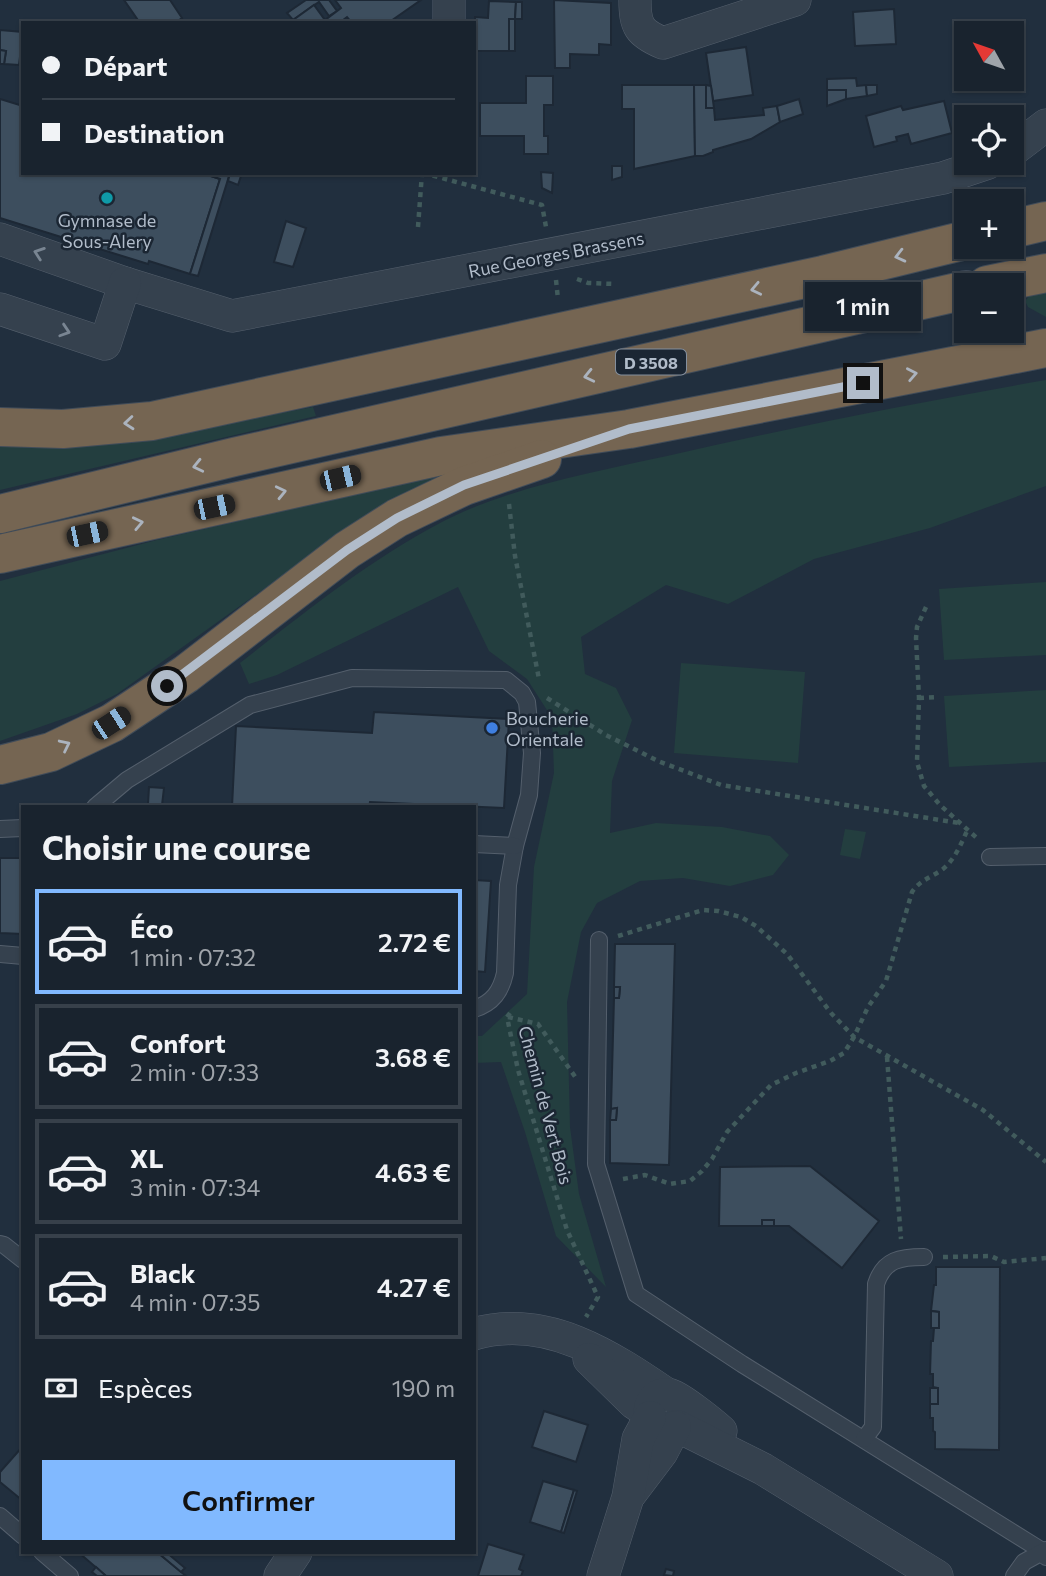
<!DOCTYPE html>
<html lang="fr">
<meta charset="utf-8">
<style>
:root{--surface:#19232e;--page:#222b36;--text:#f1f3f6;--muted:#9fa4aa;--line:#37404a;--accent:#81b9ff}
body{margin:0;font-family:Commissioner,sans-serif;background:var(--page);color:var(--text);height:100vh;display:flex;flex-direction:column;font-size:26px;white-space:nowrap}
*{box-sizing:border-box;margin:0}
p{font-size:23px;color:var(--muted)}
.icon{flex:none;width:38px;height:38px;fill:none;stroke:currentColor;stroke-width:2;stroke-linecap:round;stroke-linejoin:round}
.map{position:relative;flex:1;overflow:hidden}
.sheet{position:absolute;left:21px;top:805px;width:455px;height:749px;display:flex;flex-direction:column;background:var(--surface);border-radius:0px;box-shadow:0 2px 5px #0004,0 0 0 2px var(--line)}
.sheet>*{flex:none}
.guide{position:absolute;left:21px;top:21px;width:455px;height:154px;border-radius:0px;box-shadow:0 2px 5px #0004,0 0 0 2px var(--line);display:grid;align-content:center;height:154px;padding:0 21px;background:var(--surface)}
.needle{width:46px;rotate:310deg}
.controls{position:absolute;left:954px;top:21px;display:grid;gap:14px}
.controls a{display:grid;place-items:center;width:70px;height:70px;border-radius:0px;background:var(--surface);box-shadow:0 2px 5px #0004,0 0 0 2px var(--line);font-size:35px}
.end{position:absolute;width:32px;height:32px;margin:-16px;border:9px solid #b1bcca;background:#111;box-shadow:0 0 0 4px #111}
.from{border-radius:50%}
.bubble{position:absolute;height:49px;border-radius:0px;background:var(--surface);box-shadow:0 2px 5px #0004,0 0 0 2px var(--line);font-size:23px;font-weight:600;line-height:49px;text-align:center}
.car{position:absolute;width:21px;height:42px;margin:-21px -10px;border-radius:9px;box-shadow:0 0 5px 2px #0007;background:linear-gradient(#222 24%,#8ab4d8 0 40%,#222 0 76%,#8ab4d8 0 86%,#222 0)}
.guide b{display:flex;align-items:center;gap:24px;height:66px;font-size:26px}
.guide b+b{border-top:2px solid var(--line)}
.guide i{width:18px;height:18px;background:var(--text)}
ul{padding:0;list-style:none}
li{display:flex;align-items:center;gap:21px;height:105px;margin:0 14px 10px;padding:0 7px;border:4px solid var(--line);border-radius:0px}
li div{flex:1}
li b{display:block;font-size:26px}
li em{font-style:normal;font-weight:600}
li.selected{border-color:var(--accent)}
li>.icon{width:63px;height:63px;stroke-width:1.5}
h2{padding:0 21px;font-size:32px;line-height:84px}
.pay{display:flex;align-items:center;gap:18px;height:77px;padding:0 21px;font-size:26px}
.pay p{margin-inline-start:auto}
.button{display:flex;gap:14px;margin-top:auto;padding:14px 21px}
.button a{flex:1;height:80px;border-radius:0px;background:var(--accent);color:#111;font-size:28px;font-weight:600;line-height:80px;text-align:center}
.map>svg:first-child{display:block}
.green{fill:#233e3f}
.building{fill:#3d4e5e;stroke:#1d2835;stroke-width:2}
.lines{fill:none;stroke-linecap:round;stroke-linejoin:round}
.lane-casing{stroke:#545f6c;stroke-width:18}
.street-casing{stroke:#545f6c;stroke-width:33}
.highway-casing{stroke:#414c59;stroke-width:40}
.path{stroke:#415b5c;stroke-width:4.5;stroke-dasharray:5 5;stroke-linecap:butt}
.lane{stroke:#35414e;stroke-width:16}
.street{stroke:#35414e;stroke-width:32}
.highway{stroke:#756552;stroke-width:38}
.oneway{stroke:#798592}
.oneway2{stroke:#abb3be}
.route{stroke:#b1bcca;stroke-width:9}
.culture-dot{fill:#0f9aa8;stroke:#1b2633;stroke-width:2.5}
.shop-dot{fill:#3f7fe0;stroke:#1b2633;stroke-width:2.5}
.labels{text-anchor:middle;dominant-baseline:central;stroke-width:5;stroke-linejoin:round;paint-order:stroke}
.shield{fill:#1b2633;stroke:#848f9d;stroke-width:2}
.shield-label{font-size:16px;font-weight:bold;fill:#b1bcca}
.poi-label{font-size:18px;fill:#b1bcca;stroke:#1b2633}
.street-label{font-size:18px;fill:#b1bcca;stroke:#1b2633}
</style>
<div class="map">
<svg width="1046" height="1576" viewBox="0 0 1046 1576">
<rect width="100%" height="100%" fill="#212f3e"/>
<g class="green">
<polygon points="1046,290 1046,317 1028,307 1025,301 1031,294"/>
<path d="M1046,380v106l-116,42 -116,31 -86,45 -62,-19 -85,52 4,37 31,14 16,32 -20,61 -2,52 46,-10 66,4 48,9 19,19 -16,20 -43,11 -47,-8 -43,3 -43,22 -16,29 -14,70 3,125 9,67 27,93 -50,-51 -31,-104 -24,-70 -27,1v-27h8l45,-42 7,-127 20,-94 -2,-55 -25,-39 -38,-28 -31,-64 -181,88 -28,9 -9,-21c64,-50 128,-102 200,-140 66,-35 154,-51 227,-67 126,-29 252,-54 379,-76z"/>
<polygon points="313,407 316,416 0,490 0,444 173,433"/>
<polygon points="427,477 434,477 436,483 356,523 117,694 77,714 0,741 0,581 157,540"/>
<polygon points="1046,582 1046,655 944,660 939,589"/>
<polygon points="681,663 805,672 798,763 674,753"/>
<polygon points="1046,690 1046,762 949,767 944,696"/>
<polygon points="845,829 866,832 860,859 840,855"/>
</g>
<g class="building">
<polygon points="124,0 170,0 182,18 175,23 140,23"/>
<polygon points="306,0 329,0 337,11 329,16 319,2 293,20 287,13"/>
<polygon points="335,0 421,0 388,23 352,23 347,17 339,23 289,23 314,5 325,20 341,8"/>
<polygon points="554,0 611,3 611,45 599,44 599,55 570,54 570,68 555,68"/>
<polygon points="489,1 516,2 515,19 509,19 509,51 475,51 475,17 488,18"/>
<polygon points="516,2 522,2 522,19 515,19"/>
<polygon points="894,9 896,44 855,46 853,12"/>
<rect x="509" y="19" width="6" height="32"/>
<polygon points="0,30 23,32 19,65 4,64 6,51 0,50"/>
<polygon points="746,47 753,95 713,101 706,53"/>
<polygon points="0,50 6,51 4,64 0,64"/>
<polygon points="526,76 553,76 553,105 544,105 544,136 548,136 548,154 524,154 524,136 480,136 480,103 526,103"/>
<polygon points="856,78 857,86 866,85 867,96 846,99 846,90 827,90 827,79"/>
<polygon points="622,85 694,85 695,156 634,169 634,109 622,109"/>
<polygon points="694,85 706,85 706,108 714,108 715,120 764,115 763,108 777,106 780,122 751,139 713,150 713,152 703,156 695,156"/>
<polygon points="706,85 711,86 714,108 706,108"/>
<polygon points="866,85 877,85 877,94 867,96"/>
<polygon points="827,90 846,90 846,99 827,106"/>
<polygon points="0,99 23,106 23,173 202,173 220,179 190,274 149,261 148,264 0,218"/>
<polygon points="799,99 803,114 780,122 777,106"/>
<polygon points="944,101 952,133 911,144 908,134 896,137 897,141 874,147 866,116 901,106 903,110"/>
<polygon points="612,166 622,166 622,177 612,180"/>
<polygon points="541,172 553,173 552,193 542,188"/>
<polygon points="202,173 230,173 198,276 190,274 220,179"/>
<polygon points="230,173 241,176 238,185 228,181"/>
<polygon points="286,221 306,228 293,267 274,262"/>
<polygon points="374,712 509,719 504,808 370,802 369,807 232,807 236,726 372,733"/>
<polygon points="149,787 164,788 162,805 148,804"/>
<polygon points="0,858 23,858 23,934 0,933"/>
<polygon points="474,880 491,881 485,972 474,971"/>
<polygon points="615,944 675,944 669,1165 610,1163 610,1120 616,1120 617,1108 611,1109 614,998 619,998 620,987 614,987"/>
<polygon points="614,987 620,987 619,998 614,998"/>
<polygon points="617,1108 616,1120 610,1120 611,1109"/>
<polygon points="810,1166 879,1221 842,1268 789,1226 774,1226 774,1220 762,1220 762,1226 719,1226 720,1167"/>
<rect x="762" y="1220" width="12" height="6"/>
<polygon points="936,1267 1000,1267 999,1450 935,1449 935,1432 933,1431 933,1418 930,1418 930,1404 938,1404 938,1388 933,1387 933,1374 930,1374 931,1341 933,1341 934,1328 939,1328 939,1312 931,1311 934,1285 936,1285"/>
<polygon points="931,1311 939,1312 939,1328 931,1328"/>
<rect x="930" y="1388" width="8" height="16"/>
<polygon points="544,1411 588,1425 576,1462 532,1447"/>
<polygon points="23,1446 23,1501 0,1482 0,1472"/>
<polygon points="543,1481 574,1490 561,1532 530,1522"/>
<polygon points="574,1490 577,1491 564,1533 561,1532"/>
<polygon points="488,1544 524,1555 519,1569 523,1571 521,1576 478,1576"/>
<polygon points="78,1552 157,1552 186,1576 106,1576"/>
<polygon points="157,1552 166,1552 185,1568 181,1572"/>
<polygon points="96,1567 106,1576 97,1576 92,1572"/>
<polygon points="666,1569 674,1571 673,1576 664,1575"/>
</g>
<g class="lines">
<defs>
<g id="lane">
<path d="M95,807l32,-27 123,-75 102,-27 154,2 16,13 5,9 5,51 -3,42 -14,51 -7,39 -3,88c-4,18 -12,30 -31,36"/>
<polyline points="0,829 23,828"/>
<polyline points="474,844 515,846"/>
<polyline points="990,857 1046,856"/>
<polyline points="599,940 596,1164 636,1294 742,1364 1044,1552 1046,1557"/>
<polyline points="0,954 23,956"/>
<polyline points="0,1244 4,1245 23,1260"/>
<path d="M864,1439l9,-12 3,-143c8,-25 25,-27 48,-27"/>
<polyline points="0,1516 23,1536"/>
<polyline points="42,1552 70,1576"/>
<polyline points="1014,1576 1024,1562 1046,1550"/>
</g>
<g id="street">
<path d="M635,0c0,26 4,33 28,43l132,-43"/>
<polyline points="449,23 449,0"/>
<polyline points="1012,151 1046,125"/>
<polyline points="0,239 125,283 232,316 943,178 988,163"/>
<polyline points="0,309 105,344 125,283"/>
<path d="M474,1334c72,-21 137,22 194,61"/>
<polyline points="589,1359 634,1403 649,1413"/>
<path d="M681,1402l3,10 -7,14 -15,3c-21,-8 -13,-40 9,-34 10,3 41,28 50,36"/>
<polyline points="677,1426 763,1469 937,1576"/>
<polyline points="631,1493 662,1452 675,1427"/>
<polyline points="280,1576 296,1552"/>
<polyline points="603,1576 628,1497 638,1439 650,1417"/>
</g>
<g id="highway">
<polyline points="1012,229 1046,221"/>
<polyline points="987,285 1046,273"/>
<polyline points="0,427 63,429 152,421 823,275 966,240"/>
<polyline points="0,514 234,457 966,290"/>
<polyline points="0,554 441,456 629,429 1046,348"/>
<polyline points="0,765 51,752 112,723 186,674 347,550 397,518 464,486 542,459"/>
</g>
</defs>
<use href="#lane" class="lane-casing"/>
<use href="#street" class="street-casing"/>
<use href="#highway" class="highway-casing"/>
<g class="path">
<polyline points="423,173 542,205 546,227"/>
<polyline points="418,227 422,173"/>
<polyline points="577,279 588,283 616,284"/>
<polyline points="556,280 558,299"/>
<polyline points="509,504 515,556 539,679"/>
<polyline points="926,607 917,627 916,638 919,698 917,762 924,786 940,805 978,839"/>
<polyline points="547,698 606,735 658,761 721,785 959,823"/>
<polyline points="919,698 939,697"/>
<polyline points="618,936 703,910 718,911 741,917 756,926 787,954 831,1013 854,1037 983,1110 1046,1162"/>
<polyline points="510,1013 507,1017 518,1070 567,1230 598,1297 586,1317"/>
<polyline points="508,1017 538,1024 576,1078"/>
<polyline points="887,1057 901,1239"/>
<path d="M623,1179l22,-4 25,9 20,-3 12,-10 10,-12 15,-27 44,-47 25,-12 34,-12 14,-8 10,-16 14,-30 18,-26 26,-89c8,-12 20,-15 31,-23 12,-10 18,-25 24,-38"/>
<polyline points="943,1257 991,1256 1004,1262 1046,1258"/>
</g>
<use href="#lane" class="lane"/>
<use href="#street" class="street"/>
<use href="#highway" class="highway"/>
</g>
<defs><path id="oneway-chevron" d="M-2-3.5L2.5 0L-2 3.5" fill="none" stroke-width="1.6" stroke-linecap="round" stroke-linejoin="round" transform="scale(1.75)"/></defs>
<g class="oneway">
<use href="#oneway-chevron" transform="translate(39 253) rotate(-161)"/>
<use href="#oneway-chevron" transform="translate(65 331) rotate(18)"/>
</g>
<g class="oneway2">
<use href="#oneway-chevron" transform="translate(900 256) rotate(166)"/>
<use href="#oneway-chevron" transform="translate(756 289) rotate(168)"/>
<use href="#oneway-chevron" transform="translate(912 374) rotate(-11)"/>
<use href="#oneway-chevron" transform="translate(589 376) rotate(167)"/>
<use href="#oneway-chevron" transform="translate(129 423) rotate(175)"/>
<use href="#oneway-chevron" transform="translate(198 466) rotate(167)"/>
<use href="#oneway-chevron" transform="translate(281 492) rotate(-13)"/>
<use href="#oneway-chevron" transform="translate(138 523) rotate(-12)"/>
<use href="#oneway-chevron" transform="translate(65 745) rotate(-26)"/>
</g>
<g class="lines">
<polyline class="route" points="167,686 347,550 397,518 464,485 629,429 863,383"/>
</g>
<circle class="culture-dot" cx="107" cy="198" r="7"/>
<circle class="shop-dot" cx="492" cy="728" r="7"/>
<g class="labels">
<rect class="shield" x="616" y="349.5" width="70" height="25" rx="5"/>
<g class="shield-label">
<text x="651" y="362">D 3508</text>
</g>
<g class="poi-label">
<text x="107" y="220">Gymnase de<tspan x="107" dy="21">Sous-Alery</tspan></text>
<text x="506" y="718" text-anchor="start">Boucherie<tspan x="506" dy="21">Orientale</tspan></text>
</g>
<g class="street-label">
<text transform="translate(556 254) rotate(-11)">Rue Georges Brassens</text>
<text transform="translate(546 1105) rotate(75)">Chemin de Vert Bois</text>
</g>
</g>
</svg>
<div class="controls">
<a><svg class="needle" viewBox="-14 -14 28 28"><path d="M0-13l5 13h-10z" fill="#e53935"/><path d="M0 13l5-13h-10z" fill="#9fa4aa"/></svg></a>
<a><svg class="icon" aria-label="locate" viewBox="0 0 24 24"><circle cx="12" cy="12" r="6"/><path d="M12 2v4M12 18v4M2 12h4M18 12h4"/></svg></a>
<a>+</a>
<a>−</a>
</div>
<i class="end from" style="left:167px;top:686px"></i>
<i class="end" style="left:863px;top:383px"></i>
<div class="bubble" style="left:805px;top:282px;width:116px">1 min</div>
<i class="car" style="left:340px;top:478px;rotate:77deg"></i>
<i class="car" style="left:214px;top:507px;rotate:78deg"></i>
<i class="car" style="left:87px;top:534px;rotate:78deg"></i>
<i class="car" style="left:111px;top:723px;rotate:57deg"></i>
<div class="guide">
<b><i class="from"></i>Départ</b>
<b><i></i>Destination</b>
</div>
<section class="sheet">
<h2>Choisir une course</h2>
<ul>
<li class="selected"><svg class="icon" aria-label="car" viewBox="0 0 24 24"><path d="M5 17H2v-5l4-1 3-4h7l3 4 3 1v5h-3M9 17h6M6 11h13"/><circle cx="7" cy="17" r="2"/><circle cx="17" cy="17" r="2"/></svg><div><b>Éco</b><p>1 min · 07:32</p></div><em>2.72 €</em></li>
<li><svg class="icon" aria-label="car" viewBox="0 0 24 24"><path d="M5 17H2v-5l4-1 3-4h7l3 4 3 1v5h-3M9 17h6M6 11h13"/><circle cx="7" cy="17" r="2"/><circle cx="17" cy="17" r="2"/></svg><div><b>Confort</b><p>2 min · 07:33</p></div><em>3.68 €</em></li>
<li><svg class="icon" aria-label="car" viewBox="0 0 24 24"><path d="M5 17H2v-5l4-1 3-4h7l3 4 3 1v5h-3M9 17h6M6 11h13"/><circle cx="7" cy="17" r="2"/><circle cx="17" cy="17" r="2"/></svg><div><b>XL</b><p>3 min · 07:34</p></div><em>4.63 €</em></li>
<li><svg class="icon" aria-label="car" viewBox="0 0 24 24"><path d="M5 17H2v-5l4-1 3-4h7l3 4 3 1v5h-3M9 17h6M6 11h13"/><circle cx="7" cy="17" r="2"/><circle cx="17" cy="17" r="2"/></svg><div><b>Black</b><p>4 min · 07:35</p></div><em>4.27 €</em></li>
</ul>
<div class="pay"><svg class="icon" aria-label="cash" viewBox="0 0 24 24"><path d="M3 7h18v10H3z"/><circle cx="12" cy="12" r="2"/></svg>Espèces<p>190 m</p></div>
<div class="button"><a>Confirmer</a></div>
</section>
</div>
